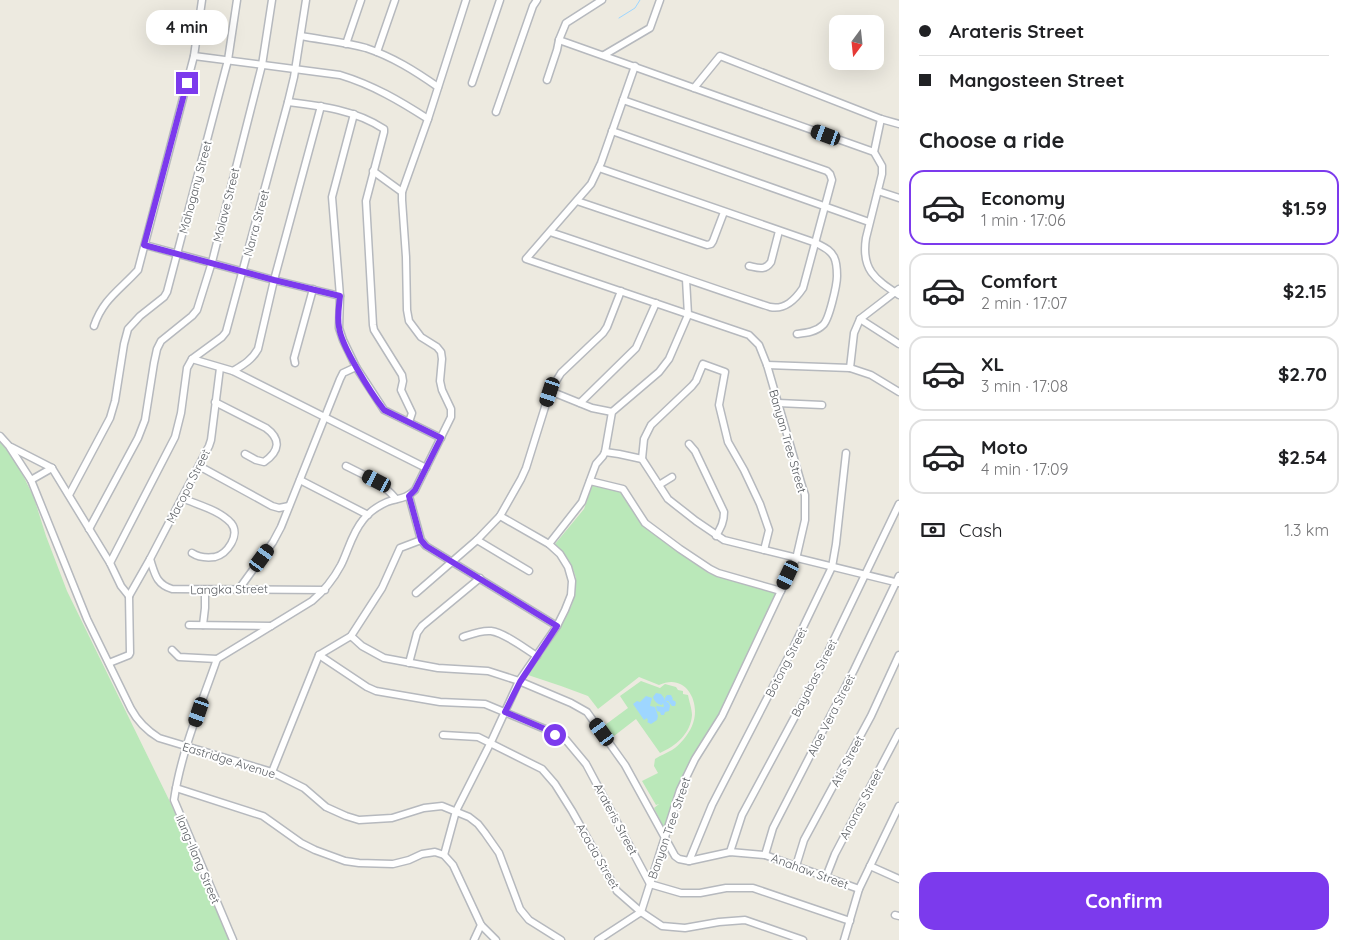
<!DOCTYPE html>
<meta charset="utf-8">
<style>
:root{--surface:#fff;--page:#f2f2f2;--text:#202124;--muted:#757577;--line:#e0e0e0;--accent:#7c3aed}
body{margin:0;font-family:Quicksand,sans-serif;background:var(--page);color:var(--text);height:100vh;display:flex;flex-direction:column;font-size:19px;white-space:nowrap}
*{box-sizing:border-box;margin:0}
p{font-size:16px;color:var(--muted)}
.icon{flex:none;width:28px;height:28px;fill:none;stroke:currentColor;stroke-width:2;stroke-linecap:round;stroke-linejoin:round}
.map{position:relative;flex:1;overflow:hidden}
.sheet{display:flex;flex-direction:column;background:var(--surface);width:450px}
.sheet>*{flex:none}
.banner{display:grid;align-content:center;height:110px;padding:0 20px;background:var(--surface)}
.needle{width:32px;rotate:195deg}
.fabs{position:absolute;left:829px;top:15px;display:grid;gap:10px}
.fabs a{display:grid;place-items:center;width:55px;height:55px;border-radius:10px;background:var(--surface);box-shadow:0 5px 20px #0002;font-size:25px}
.end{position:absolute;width:22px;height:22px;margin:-11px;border:6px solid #7c3aed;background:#fff;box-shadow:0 0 0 2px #fff}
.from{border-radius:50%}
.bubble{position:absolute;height:35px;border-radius:15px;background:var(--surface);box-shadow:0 5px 20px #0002;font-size:16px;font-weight:800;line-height:35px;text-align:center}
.car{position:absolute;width:15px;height:30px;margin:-15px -8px;border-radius:6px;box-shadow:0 0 4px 1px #0007;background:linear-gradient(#222 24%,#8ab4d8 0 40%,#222 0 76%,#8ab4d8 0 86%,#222 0)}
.banner b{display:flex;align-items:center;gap:18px;height:48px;font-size:19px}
.banner b+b{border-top:1px solid var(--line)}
.banner i{width:12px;height:12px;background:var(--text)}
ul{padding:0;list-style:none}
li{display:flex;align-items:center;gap:15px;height:75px;margin:0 10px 8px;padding:0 10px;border:2px solid var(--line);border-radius:15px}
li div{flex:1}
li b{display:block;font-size:19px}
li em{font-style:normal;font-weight:800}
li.selected{border-color:var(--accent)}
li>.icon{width:45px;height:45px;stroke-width:1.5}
h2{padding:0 20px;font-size:22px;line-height:60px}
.pay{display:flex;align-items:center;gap:12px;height:55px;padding:0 20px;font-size:19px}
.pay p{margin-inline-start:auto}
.button{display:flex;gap:10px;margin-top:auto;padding:10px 20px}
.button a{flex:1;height:58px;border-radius:15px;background:var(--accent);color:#fff;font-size:20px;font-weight:800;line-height:58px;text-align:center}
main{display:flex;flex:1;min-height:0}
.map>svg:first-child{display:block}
.green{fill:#bae8b9}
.water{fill:#9ed6ff}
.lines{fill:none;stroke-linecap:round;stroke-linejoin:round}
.stream{stroke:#9ed6ff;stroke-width:1}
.minor-casing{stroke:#b6b9be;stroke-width:9}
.minor{stroke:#fff;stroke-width:6}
.route{stroke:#7c3aed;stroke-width:6}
.labels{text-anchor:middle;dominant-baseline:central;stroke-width:4;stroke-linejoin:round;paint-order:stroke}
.street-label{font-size:12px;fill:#595d62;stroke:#fff}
</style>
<main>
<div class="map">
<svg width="899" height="940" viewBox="0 0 899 940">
<rect width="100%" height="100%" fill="#edeae0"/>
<g class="green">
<polygon points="0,442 7,450 20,469 34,498 46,536 67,591 173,808 229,940 0,940"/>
<path d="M595,484l27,6 19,32 67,51 70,19 -58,123 -27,42 -28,73 -11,-22 5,-4 -3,1 -14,-24 16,-8 -4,-7 1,-7c6,-4 12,-6 17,-9 8,-5 16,-15 20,-24 10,-23 -6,-54 -33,-41l-20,-8 -41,32 -10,-13 -27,-10 -33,-11 23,-33 21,-37 4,-27 -3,-9 -10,-17 -8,-8 29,-35 8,-23z"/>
<path d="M641,681l19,7 5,-4 11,3 2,3 5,1v3l5,1c1,6 4,14 4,20 -1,18 -16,31 -32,38l-24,-34 -22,17 -9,-11 23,-17 -8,-12z"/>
</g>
<g class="water">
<path d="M656,693l5,1 3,4v3l1,-3 2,-3h4l2,4 -1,1 3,1 1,2 -1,3h-3l-4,-5h-2l3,2 1,3 -1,5 -4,1 -1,3h-3l-1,-3 -3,-1 -1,-5 8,1 -1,-4 -1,2c-4,0 -8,-4 -9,-8z"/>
<polygon points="646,696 652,698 650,706 655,707 658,716 657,720 651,724 647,722 648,721 647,718 644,720 633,704 637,701 640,702"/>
</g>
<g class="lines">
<polyline class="stream" points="619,18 635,8 640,0"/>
<defs>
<g id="minor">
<path d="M301,36c21,4 44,6 65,12 27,9 49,23 72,39"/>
<path d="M559,40l315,112 8,14v8l-16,64c-5,32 9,41 33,57"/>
<polyline points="346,44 361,0"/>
<polyline points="377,52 395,0"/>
<polyline points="604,55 650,28 660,0"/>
<path d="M194,56l146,19c33,10 60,26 88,44"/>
<polyline points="547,80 557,50 559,40 566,23 602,0"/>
<polyline points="472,83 500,0"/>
<polyline points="694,88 720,56 881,119 899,124"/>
<path d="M288,102c34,4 67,8 96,27v3l-18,69 7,124 1,5 28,45 1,6 -2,9 11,23 -3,9"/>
<polyline points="496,112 533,6 537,0"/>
<polyline points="354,114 332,197 340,296 339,328 343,340 356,367 384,410 441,438"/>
<polyline points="612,131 869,222"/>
<polyline points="874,152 881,119"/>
<path d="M599,168l217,75c7,4 14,6 18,14 3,6 3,13 3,19 0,9 -8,44 -14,49 -7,7 -17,8 -26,9"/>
<polyline points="373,171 402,192"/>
<polyline points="878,191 899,198"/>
<polyline points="577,201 707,245 711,244 713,241 724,212"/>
<path d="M550,232c73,24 146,51 220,75 15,3 25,-7 33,-19l29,-108 -2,-6 -3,-3 -204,-71"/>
<polyline points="145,245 274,280 340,296"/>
<path d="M749,266c9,2 16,5 22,-4l8,-31"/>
<polyline points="860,319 899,344"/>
<path d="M94,326c9,-27 26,-36 44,-56l56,-214 8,-56"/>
<polyline points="192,359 233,371 426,468"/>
<polyline points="295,363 294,358 313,289"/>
<polyline points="767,365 850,368 871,375 899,392"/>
<polyline points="850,368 854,333 860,319 899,289"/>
<path d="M233,371c10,-6 19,-11 25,-22l16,-69 47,-174"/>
<polyline points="550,391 592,408 612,412"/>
<path d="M215,402l51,26c15,11 14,23 -2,34l-8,-2 -11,-6"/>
<polyline points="580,403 636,348 656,303"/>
<polyline points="778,403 822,405"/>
<path d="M0,436l9,10 22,34 56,139 44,90c7,13 15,21 28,29l113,34 32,16 22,19 20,9 13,4 33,-2 32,-10 18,-2 27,11 9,7 7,9 14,20 21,56 9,11 32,20"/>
<path d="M689,444l6,7 29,61c0,10 -3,15 -8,24"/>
<polyline points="11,447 52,468"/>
<polyline points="605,452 619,454 642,459 668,499 696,521 724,540 899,583"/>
<polyline points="642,459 644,439 651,425 692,386 696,381 703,364 725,372 719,405 728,442 744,470 760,504 769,530 764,550"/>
<polyline points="199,466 272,506 279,508 289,506"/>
<path d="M346,466c20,10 36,16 50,33"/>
<polyline points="52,468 110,563 121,586 129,596"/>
<polyline points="31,480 52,468"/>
<polyline points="300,480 368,515"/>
<polyline points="590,481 623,489 645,523 680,549 710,569 718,573 781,591"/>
<polyline points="659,485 672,477"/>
<polyline points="69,495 110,418 115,401 124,344 128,329 140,316 164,297 167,292 228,60 237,0"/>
<polyline points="409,496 421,540 426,546 557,626"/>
<path d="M182,498c16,7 37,12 49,25 10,12 -4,31 -16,34 -8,1 -17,0 -23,-4"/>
<polyline points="89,529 138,438 145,420 154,363 157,349 161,341 192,316 197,310 212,262 262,65 272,0"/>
<polyline points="477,540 529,571"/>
<polyline points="549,544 582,502 596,464 603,456 605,452 612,412 659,372 669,359 688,315 686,279"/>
<path d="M150,559c5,15 6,25 22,30l153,1"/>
<polyline points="110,563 175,437 181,413 187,368 192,359 222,337 226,332 288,102 294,77 306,0"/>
<polyline points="239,589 273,542 281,527 340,379 343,373 356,367"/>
<polyline points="416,593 477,540 500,516 521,479 526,468 550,391 561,373 603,333 607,327 621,291"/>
<polyline points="129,596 150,559 209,446 211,440 220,368"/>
<polyline points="189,625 271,626"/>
<polyline points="203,625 205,608 205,590"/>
<polyline points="351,636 362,646 384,658 438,668 488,671 519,681 571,703 587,712 625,765 675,856 679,859 689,861 730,852 765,855 859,889"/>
<path d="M463,637c9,-3 18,-7 28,-6 14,2 33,17 46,25"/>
<polyline points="172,650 179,657 217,659"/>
<polyline points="319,655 367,687 376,691 440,702 485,704 545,729 566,740 586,764 650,884 681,893 700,893 726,888 753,888 850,921"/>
<polyline points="109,663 129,655 130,653 129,596"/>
<polyline points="409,663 417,633 422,626 480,578"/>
<polyline points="443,735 478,737 542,769 555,784 572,811 617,891 641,912 662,926 685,928 719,922 745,920 803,940"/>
<polyline points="272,772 319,655 351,636 382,588 400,548 421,540"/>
<polyline points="176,788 263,816 301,843 315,850 345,861 359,863 393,864 409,860 422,854 435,852 444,855 453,865 481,925 496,940"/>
<polyline points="730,852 742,815 814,681 899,504"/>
<polyline points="444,855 456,811 491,742 519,681 557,626 565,610 571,595 572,581 568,567 560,554 549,544 500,516"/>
<polyline points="765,855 773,828 854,670 899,576"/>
<polyline points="689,861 712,805 795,644 832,567 836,544 846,453"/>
<polyline points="796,866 804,840 871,716 899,655"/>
<polyline points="870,866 899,879"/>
<polyline points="826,877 835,854 899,732"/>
<polyline points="895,915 899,916"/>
<path d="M233,940l-59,-140c7,-48 27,-95 43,-141l95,-58c12,-10 21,-21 29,-36 7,-14 11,-32 22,-45 6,-8 15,-14 24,-18 12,-4 19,-3 28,-12l36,-73v-8l-9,-19 -2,-9 2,-22 -1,-7 -4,-5 -16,-10 -12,-16 -2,-11 -1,-53 -4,-57v-8l26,-73 38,-119"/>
<polyline points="474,940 481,925"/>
<polyline points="598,940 641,912 680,790 695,759 722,716 796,559 805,520 805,495 802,486 767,365 759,345 749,335 526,259 591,184 601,163 635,66"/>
<polyline points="844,940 859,889 899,806"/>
</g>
</defs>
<use href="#minor" class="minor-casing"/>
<use href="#minor" class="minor"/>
</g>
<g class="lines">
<path class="route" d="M187,83l-43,162 130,35 66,16c-1,10 -3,21 -1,31 2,19 32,66 45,83l57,28 -26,52 -6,6 12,44 5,6 131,80 -37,56 -15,30 40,17 10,6"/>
</g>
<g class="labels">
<g class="street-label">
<text transform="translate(195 187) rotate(-75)">Mahogany Street</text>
<text transform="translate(226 205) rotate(-76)">Molave Street</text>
<text transform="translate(256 223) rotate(-75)">Narra Street</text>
<text transform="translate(788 441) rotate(74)">Banyan Tree Street</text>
<text transform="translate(188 486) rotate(-63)">Macopa Street</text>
<text transform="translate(229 589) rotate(-1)">Langka Street</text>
<text transform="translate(786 662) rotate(-63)">Botong Street</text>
<text transform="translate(814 678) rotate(-63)">Bayabas Street</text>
<text transform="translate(831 715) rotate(-63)">Aloe Vera Street</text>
<text transform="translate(229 760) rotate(17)">Eastridge Avenue</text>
<text transform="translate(847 761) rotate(-62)">Atis Street</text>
<text transform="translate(861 804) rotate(-62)">Anonas Street</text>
<text transform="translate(616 819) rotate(62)">Arateris Street</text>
<text transform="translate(669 828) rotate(-71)">Banyan Tree Street</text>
<text transform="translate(598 856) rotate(60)">Acacia Street</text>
<text transform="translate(198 859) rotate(67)">Ilang-Ilang Street</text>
<text transform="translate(810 871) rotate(20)">Anahaw Street</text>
</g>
</g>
</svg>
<div class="fabs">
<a><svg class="needle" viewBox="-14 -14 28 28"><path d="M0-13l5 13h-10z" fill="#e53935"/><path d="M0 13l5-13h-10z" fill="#757577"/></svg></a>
</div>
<i class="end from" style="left:555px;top:735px"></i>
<i class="end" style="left:187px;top:83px"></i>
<div class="bubble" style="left:146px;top:10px;width:82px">4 min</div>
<i class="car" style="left:826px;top:135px;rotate:290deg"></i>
<i class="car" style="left:550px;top:392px;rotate:198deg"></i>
<i class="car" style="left:377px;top:481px;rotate:297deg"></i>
<i class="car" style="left:262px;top:558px;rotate:36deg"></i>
<i class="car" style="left:788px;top:575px;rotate:205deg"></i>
<i class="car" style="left:199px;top:712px;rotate:199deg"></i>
<i class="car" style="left:602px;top:732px;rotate:324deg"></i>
</div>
<section class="sheet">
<div class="banner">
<b><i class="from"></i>Arateris Street</b>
<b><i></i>Mangosteen Street</b>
</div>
<h2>Choose a ride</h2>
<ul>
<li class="selected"><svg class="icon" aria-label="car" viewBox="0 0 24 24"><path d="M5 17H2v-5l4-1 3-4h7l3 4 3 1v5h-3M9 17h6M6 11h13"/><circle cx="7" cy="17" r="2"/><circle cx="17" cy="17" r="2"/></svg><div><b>Economy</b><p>1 min · 17:06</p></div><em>$1.59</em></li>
<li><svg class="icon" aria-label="car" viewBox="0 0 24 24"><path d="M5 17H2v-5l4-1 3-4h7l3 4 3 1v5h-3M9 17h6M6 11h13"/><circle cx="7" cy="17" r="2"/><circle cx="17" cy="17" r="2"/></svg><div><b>Comfort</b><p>2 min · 17:07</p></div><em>$2.15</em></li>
<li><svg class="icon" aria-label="car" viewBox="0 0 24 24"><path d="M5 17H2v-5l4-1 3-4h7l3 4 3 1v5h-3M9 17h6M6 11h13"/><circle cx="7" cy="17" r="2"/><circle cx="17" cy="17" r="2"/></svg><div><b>XL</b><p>3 min · 17:08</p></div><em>$2.70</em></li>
<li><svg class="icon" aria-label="car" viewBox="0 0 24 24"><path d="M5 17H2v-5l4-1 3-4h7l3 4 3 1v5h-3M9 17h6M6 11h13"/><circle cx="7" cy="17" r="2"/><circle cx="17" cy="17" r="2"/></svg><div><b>Moto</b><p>4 min · 17:09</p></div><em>$2.54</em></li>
</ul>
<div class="pay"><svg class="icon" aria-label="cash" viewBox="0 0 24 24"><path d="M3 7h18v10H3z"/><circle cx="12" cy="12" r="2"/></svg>Cash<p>1.3 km</p></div>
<div class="button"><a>Confirm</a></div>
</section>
</main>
